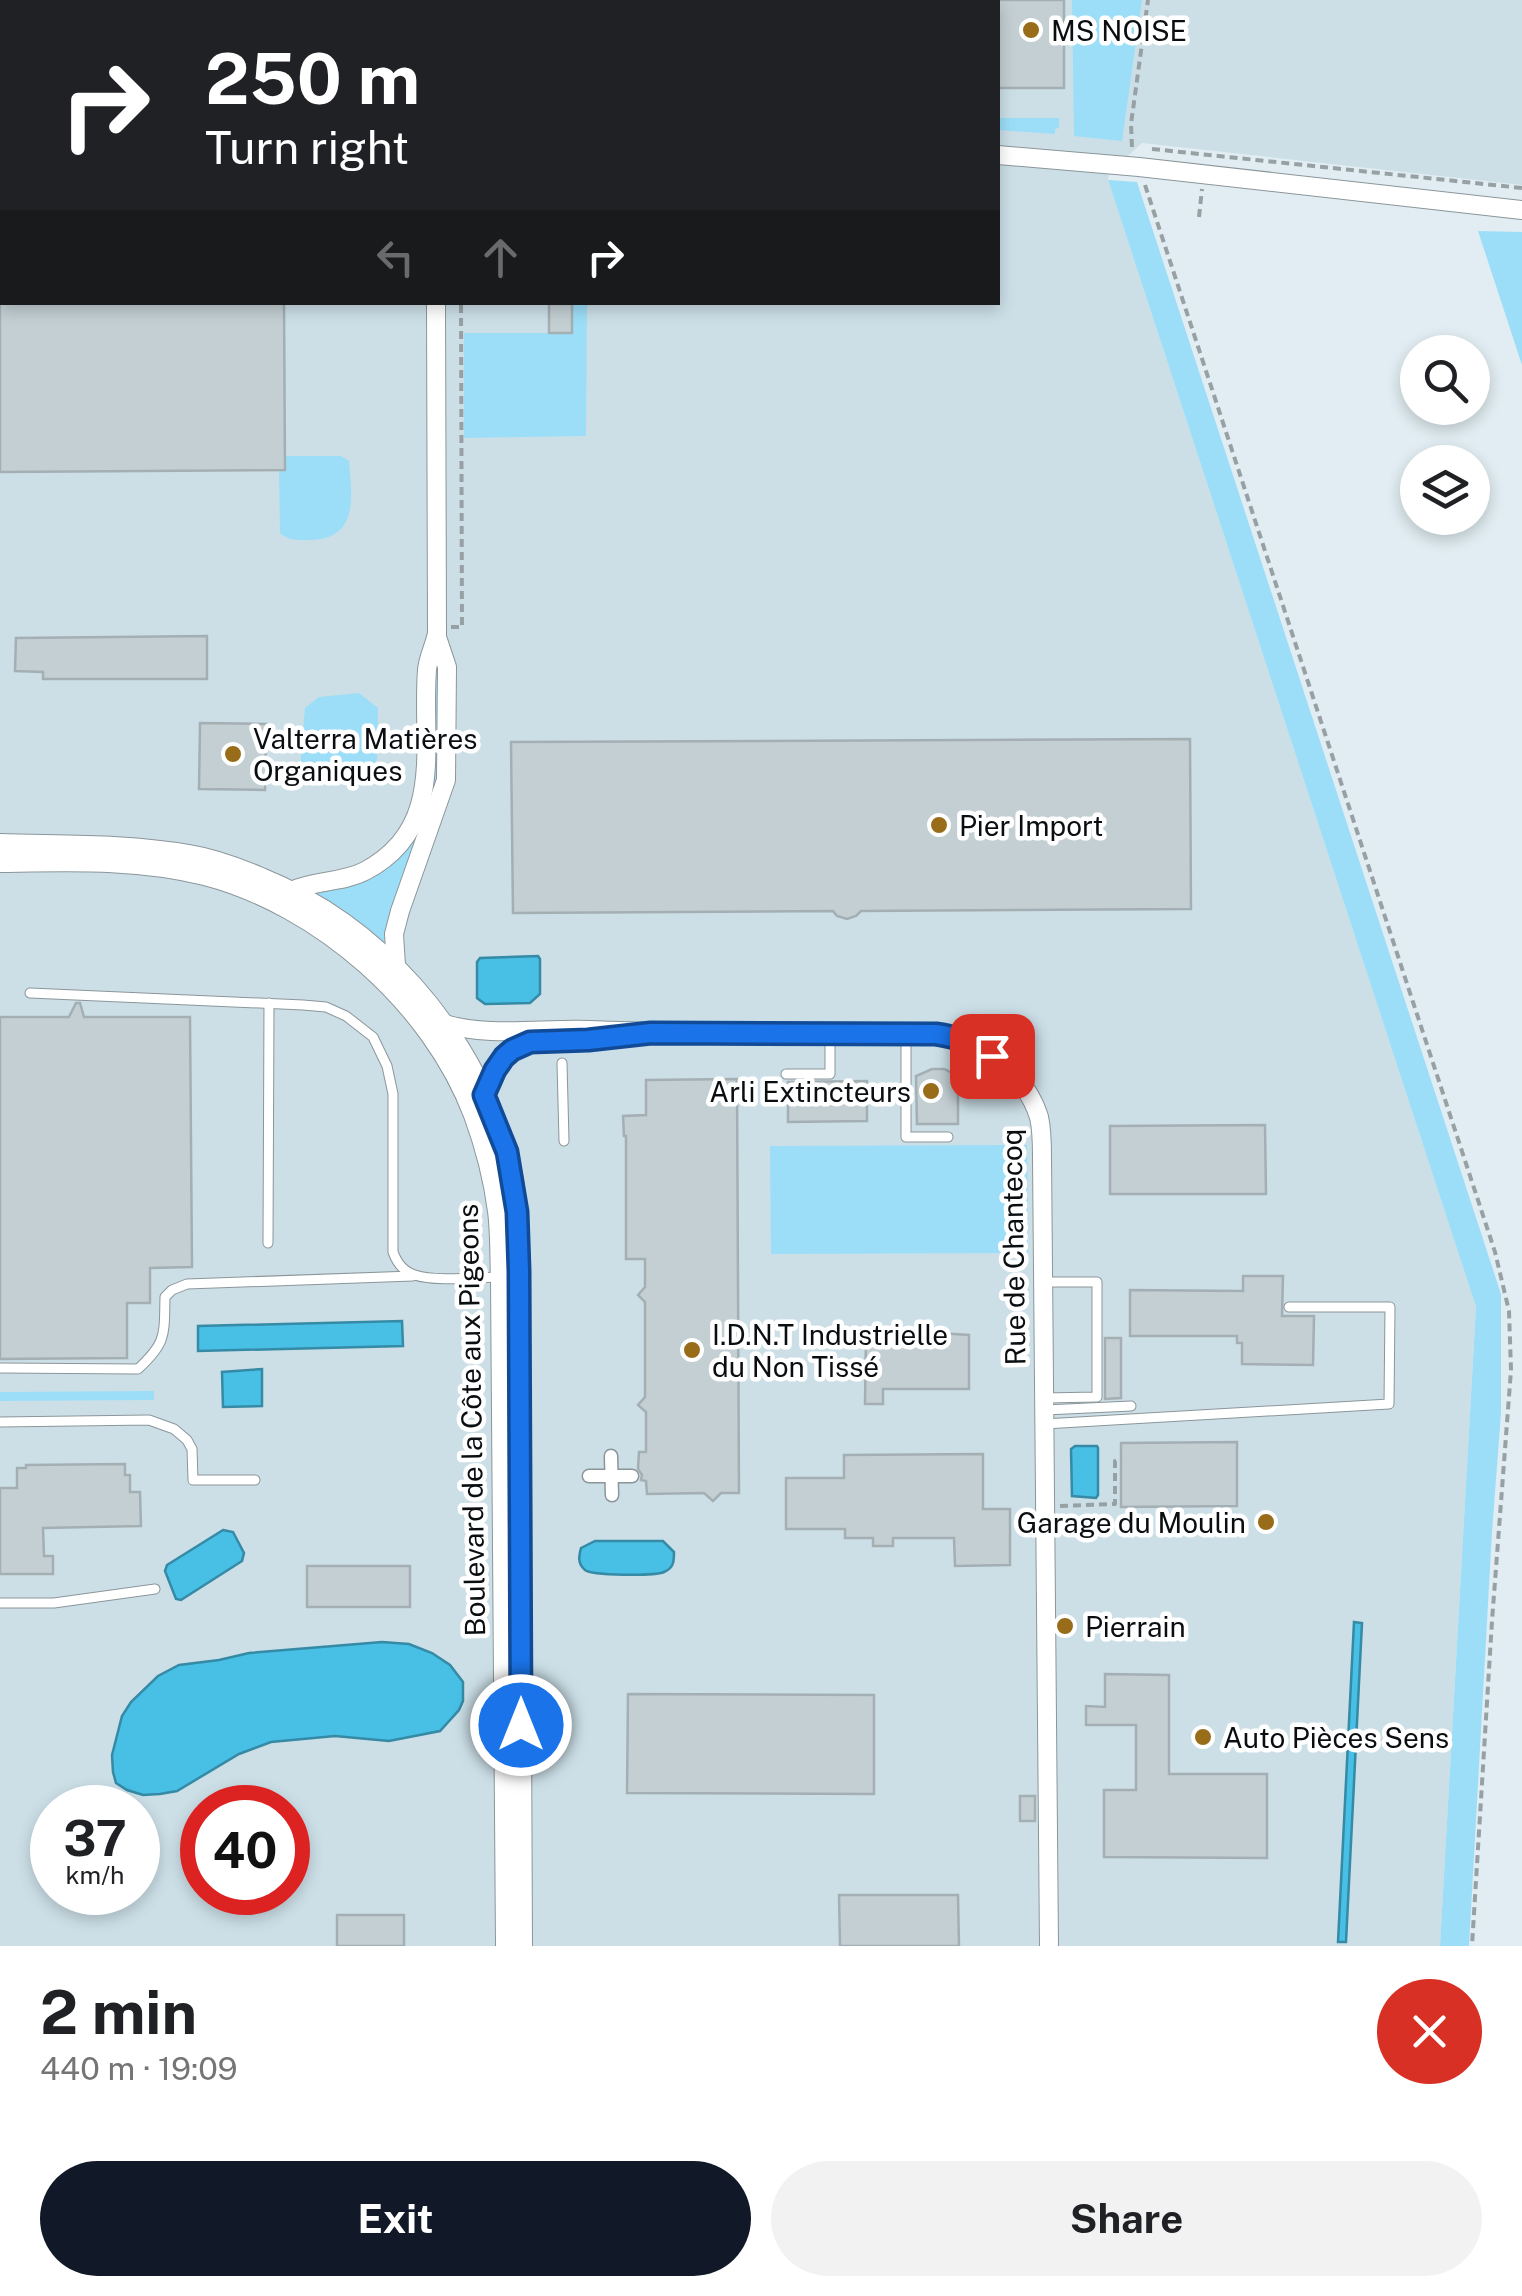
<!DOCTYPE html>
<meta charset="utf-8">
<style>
:root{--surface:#fff;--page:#f2f2f2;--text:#202124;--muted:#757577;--accent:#111827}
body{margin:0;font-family:"Public Sans",sans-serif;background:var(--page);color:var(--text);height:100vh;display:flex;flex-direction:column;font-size:38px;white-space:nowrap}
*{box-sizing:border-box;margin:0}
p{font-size:32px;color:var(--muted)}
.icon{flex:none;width:55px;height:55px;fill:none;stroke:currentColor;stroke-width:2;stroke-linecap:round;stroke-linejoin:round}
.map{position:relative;height:1946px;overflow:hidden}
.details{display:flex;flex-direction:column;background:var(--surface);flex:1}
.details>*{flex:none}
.banner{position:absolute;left:0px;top:0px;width:1000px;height:305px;box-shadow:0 5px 15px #0003;background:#202124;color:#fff;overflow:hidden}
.fabs{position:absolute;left:1400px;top:335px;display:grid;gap:20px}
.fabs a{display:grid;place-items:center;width:90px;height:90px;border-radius:50%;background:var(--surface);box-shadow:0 5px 15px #0003;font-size:50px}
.speed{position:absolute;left:30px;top:1785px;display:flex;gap:20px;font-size:50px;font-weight:700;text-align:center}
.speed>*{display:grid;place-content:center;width:130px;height:130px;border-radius:50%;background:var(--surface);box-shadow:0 5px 15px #0003;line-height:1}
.speed small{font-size:25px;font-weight:400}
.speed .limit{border:15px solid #d22;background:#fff;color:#111}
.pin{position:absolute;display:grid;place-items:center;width:85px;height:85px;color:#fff;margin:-42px;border-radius:20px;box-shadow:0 5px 15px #0006}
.me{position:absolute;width:110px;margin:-55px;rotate:0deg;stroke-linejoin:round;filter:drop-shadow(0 0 8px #0008)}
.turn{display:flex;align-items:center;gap:35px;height:210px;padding:0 40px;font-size:45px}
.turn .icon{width:130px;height:130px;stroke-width:2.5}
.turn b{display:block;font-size:70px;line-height:85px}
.lanes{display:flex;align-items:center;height:95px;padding:0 40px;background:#0003;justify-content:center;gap:50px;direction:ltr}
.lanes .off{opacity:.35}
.round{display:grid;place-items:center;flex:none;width:105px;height:105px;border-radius:52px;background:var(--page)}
.summary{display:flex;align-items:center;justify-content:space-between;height:170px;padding:0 40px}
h1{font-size:60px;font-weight:700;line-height:75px}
.cta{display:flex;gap:20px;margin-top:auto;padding:20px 40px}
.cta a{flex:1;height:115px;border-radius:60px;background:var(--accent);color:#fff;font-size:40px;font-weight:700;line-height:115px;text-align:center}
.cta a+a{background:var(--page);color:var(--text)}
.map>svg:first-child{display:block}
.built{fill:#ccdfe7;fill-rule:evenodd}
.green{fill:#9cdef8}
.water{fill:#48bfe5;stroke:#358aa5;stroke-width:2.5}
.building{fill:#c3cfd3;stroke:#a4afb4;stroke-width:2.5}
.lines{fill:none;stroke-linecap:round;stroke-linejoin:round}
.service-casing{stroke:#8b969a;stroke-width:11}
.pedestrian-casing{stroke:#8b969a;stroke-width:15}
.minor-casing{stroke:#8b969a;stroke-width:20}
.tertiary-casing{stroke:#8b969a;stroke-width:22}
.path{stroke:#97a1a4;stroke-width:4;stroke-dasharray:8 5;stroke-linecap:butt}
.service{stroke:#fff;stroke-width:9}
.pedestrian{stroke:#fff;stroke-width:12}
.minor{stroke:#fff;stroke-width:18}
.tertiary{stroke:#fff;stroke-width:20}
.route-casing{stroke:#114b97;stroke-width:25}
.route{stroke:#1a73e8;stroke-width:18}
.poi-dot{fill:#986c19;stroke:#fff;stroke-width:4}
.labels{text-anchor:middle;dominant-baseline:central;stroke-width:9;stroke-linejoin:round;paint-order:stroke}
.poi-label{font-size:28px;fill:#0a0e10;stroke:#fff;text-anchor:start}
.street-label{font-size:28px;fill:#0a0e10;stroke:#fff}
</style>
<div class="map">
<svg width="1522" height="1946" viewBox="0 0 1522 1946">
<rect width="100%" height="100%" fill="#e1edf2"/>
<path class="built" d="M0,0h1522v185l-380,-42 -33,30 -1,7 368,1127 -36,639h-1440zM2,2h996v300h-996zM52,1808h86v84h-86zM202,1808h86v84h-86z"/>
<g class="green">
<path d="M1072,0h70l-20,141 -48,-5z"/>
<path d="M998,118h61v10l-4,1v5l-57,-4z"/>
<path d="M1108,180l29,2 364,1112v119l-9,119 -23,414h-29l36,-639z"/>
<path d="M1478,231l44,1v133z"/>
<path d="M570,303h17l-1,133 -122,2v-105h107z"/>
<path d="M285,456h56l8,5c3,36 10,78 -39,79 -12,0 -21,1 -30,-7l-1,-63z"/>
<path d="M441,669l-1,107 -55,156 -1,15 -74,-54 27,-5 77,-57 18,-155z"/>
<path d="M359,693l19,15 -1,51 -8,13 -54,6 -15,-10 5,-60 14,-11z"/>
<path d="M1027,1145l1,108 -257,1 -1,-108z"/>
<path d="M154,1391v9l-154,1v-9z"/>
</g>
<g class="water">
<path d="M538,956l2,3v35l-10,9 -45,1 -8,-6v-36l3,-4z"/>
<path d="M402,1321l1,25 -205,5v-25z"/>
<path d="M262,1369v37l-39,1 -1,-35z"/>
<path d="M1075,1446h22l1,2v47l-2,3 -24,-2 -1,-47z"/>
<path d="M223,1530l10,2 11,21 -2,8 -61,39 -5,-1 -11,-28 2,-6z"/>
<path d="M595,1541h68l11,11c0,9 0,16 -10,20 -9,4 -72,4 -79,-2 -8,-7 -6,-14 -4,-22z"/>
<path d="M1354,1622l8,1 -16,319h-8z"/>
<path d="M382,1642l27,2 23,9 18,12 13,17v19l-4,9 -19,21 -51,10 -54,-5 -64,6 -32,12 -62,37 -17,3 -17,1 -16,-5 -11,-7 -3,-11 -1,-17 10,-39 9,-14 27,-26 21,-11 40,-5 30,-7z"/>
</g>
<g class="building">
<rect x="998" y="0" width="66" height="88"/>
<path d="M0,302h284l1,168 -285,2z"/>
<rect x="549" y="304" width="23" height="29"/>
<path d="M207,636v43h-164v-7l-28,-1 1,-33z"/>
<path d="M200,723l66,1 -1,66 -66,-1z"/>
<path d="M1190,739l1,170 -330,2 -5,5 -9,3 -10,-3 -4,-5 -320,2 -2,-171z"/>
<path d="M76,1003h4l4,14h106l2,250 -42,1v35h-23v55l-127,1v-342h69z"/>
<path d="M932,1069h12l14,7v48h-41l-1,-48z"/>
<path d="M737,1079l2,414h-18l-8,8 -9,-8 -57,1 -1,-13 -5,-1 1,-5 -4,-6 1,-17h7v-40l-8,-7 7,-8v-95l-7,-7 7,-8v-28h-19v-123h-2l-1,-20 23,-1v-35z"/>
<path d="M867,1081v40l-79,1v-40z"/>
<path d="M1265,1125l1,69h-156v-68z"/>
<path d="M1243,1276h40l-1,40h32l-1,49 -71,-1v-21h-5v-7h-107v-46l113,1z"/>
<path d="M939,1333l30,2v54h-86v15h-18l1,-70z"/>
<path d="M1105,1338h16v60l-16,1z"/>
<path d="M1237,1442v64l-116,1v-64z"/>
<path d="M983,1454v55h27v56l-55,1 -1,-28h-61v8h-20v-8h-28v-9h-59v-51h58v-23z"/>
<path d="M125,1464v11h5v17h10l1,34 -98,2 1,28h9v18h-53v-86h17v-20h9v-3z"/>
<rect x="307" y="1566" width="103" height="41"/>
<path d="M1105,1674l64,1v99h98v84l-163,-1v-67h32v-65h-50v-19l19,1z"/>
<path d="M628,1694l246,1v99l-247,-1z"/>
<rect x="1020" y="1796" width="15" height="25"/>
<path d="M839,1895h119l1,51h-119z"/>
<rect x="337" y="1915" width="67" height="31"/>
</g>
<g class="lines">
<g class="service-casing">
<g id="service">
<path d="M294,2l1,-2"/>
<path d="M30,993l273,12 23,2 20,9 27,21 14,29 6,28v158c4,11 11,20 22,23 20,7 64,2 86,2"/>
<path d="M906,1034v103h42"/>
<path d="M562,1063l2,78"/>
<path d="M786,1074h44v-40"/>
<path d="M268,1243l1,-240"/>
<path d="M1043,1282h54v115l-53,1"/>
<path d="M0,1368l138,1c29,-27 26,-34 27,-72l7,-7 15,-6 226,-8"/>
<path d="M1045,1410l86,-4"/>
<path d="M0,1422l149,-2 25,9 13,11 5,9 1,31h62"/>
<path d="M1044,1424l345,-20 1,-97h-101"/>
<path d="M0,1603h54l101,-14"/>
</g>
</g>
<g class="pedestrian-casing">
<g id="pedestrian">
<path d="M611,1456l1,39"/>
<path d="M589,1476h43"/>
</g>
</g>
<g class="minor-casing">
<g id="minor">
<path d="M434,0v2"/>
<path d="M0,140h2"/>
<path d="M998,155l141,12 383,43"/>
<path d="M291,891c23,-11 51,-8 74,-20 82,-43 56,-127 62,-201 1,-13 8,-25 10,-37l-1,-331"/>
<path d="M396,966l-2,-32 6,-23 46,-131 1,-113 -10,-30"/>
<path d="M445,1024c41,13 101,4 145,6 116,4 231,4 346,3 44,9 89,39 103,84 3,13 3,27 3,40l7,789"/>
<path d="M484,1095c15,-36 26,-53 67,-54"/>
</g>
</g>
<g class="tertiary-casing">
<g id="tertiary">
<path d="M0,844c63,2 126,0 189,11 25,4 49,13 72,23 118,48 207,151 245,273 12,38 12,81 13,120l3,675"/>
<path d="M0,862c69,-1 137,-4 205,13 115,30 227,128 269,240 11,30 20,65 24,96 3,23 2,46 3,69l5,666"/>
</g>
</g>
<g class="path">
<path d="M460,0v2"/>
<path d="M767,0v2"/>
<path d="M1132,147l-1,-23 17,-124"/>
<path d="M1152,149l370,39"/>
<path d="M1145,185l350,1067 14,59 2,59 -19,251 -20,325"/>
<path d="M1199,217l3,-28"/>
<path d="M451,627h11l-1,-325"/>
<path d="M1060,1506l55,-2v-43h6"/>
</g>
<use href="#service" class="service"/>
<use href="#pedestrian" class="pedestrian"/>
<use href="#minor" class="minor"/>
<use href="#tertiary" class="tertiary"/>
</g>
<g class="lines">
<g class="route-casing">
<path id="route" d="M521,1725l-2,-454 -2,-59 -10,-60 -23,-57 11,-25 9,-13 8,-7 18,-8 58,-2 63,-7 285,1c22,3 38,10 56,22"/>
</g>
<use href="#route" class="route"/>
</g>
<g class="poi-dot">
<circle cx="1031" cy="30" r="10"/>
<circle cx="233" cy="754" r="10"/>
<circle cx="939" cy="825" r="10"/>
<circle cx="931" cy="1091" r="10"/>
<circle cx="692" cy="1350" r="10"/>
<circle cx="1266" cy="1522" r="10"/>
<circle cx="1065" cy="1626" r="10"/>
<circle cx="1203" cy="1737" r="10"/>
</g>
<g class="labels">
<g class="poi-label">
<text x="1051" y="30">MS NOISE</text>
<text x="253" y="738">Valterra Matières<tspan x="253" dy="32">Organiques</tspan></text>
<text x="959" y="825">Pier Import</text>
<text x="911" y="1091" text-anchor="end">Arli Extincteurs</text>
<text x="712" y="1334">I.D.N.T Industrielle<tspan x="712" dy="32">du Non Tissé</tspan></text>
<text x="1246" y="1522" text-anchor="end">Garage du Moulin</text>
<text x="1085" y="1626">Pierrain</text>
<text x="1223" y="1737">Auto Pièces Sens</text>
</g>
<g class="street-label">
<text transform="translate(1013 1247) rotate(-91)">Rue de Chantecoq</text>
<text transform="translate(471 1420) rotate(-91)">Boulevard de la Côte aux Pigeons</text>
</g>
</g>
</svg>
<div class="fabs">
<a><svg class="icon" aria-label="search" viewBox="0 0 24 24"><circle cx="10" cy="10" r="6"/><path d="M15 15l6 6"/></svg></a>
<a><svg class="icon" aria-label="layers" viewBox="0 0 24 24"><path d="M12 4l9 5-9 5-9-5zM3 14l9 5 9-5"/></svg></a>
</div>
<div class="speed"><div>37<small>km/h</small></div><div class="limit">40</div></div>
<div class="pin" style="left:992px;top:1056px;background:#d93025"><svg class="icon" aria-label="arrive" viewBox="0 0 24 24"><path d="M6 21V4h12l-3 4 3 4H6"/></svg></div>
<svg class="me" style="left:521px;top:1725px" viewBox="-20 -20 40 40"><circle r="17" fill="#1a73e8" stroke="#fff" stroke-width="3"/><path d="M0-11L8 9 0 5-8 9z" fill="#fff"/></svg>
<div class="banner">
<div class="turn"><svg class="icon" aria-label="right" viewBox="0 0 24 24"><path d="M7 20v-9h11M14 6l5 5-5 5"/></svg><div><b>250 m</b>Turn right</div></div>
<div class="lanes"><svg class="icon off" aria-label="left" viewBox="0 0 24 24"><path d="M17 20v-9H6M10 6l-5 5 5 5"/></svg><svg class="icon off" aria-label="ahead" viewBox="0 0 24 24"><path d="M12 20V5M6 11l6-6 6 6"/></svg><svg class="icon" aria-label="right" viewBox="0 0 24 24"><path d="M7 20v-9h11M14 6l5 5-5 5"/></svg></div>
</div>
</div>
<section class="details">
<div class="summary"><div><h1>2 min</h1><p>440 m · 19:09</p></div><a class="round" style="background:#d93025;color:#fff"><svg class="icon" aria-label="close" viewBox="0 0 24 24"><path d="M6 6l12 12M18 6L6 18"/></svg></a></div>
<div class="cta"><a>Exit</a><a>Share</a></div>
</section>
